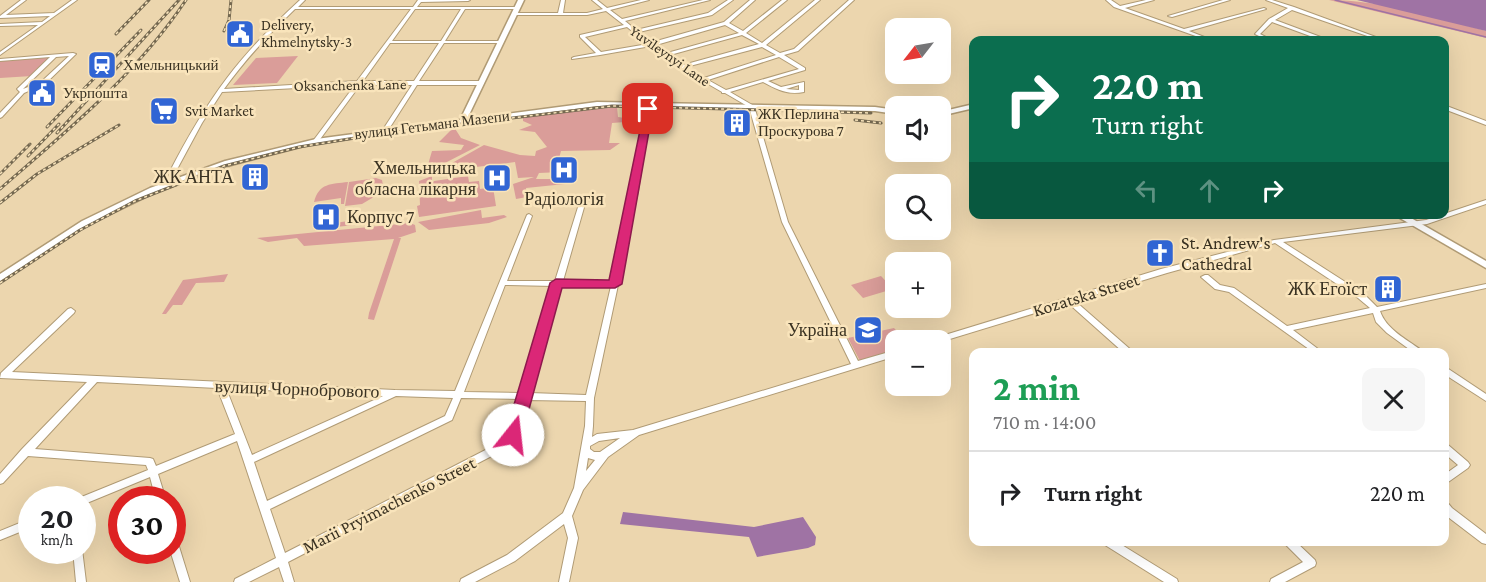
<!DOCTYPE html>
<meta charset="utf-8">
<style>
:root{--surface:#fff;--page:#f6f6f6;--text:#202124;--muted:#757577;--line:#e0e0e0}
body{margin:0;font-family:"Crimson Pro",serif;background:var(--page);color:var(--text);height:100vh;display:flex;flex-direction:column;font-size:22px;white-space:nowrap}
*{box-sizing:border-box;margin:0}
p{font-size:20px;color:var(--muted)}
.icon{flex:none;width:33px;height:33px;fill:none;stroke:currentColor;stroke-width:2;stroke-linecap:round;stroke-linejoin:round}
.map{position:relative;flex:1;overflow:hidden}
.panel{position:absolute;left:969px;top:348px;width:480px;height:198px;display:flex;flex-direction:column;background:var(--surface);border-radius:12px;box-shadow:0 6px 24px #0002}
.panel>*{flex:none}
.banner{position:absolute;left:969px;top:36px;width:480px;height:183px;border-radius:12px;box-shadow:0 6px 24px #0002;background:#0b6e4f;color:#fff;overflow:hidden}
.needle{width:39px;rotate:239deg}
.buttons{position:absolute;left:885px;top:18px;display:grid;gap:12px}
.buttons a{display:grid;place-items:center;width:66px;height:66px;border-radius:12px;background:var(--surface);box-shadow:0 6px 24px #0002;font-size:30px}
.speed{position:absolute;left:18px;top:486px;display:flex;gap:12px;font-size:30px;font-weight:700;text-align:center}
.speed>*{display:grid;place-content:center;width:78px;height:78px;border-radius:50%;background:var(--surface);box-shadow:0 6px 24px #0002;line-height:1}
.speed small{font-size:15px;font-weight:400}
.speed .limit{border:9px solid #d22;background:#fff;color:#111}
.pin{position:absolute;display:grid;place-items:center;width:51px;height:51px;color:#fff;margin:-26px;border-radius:12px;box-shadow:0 3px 9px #0006}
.me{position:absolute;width:66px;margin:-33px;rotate:16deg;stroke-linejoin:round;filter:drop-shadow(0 0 4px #0008)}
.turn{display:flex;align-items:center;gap:21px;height:126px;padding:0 24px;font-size:27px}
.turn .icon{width:78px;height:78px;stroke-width:2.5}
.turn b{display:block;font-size:42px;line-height:51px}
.lanes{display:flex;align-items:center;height:57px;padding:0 24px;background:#0003;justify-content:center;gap:30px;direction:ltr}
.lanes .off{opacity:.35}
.round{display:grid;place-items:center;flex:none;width:63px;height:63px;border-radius:12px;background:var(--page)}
.summary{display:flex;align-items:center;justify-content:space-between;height:102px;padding:0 24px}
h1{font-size:36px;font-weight:700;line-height:45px;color:#1e9e55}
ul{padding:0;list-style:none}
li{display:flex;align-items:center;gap:18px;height:84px;padding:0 24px;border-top:2px solid var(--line)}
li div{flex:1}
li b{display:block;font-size:22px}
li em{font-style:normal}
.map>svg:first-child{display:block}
.green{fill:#da9d99}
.water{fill:#9f73a4}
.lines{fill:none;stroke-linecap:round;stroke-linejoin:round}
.stream{stroke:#9f73a4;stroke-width:1.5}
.minor-casing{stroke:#b09b75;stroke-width:2}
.major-casing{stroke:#b09b75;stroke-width:3}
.minor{fill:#fff;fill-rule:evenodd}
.major{fill:#fff;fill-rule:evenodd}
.rail-casing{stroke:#746850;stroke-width:3}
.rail{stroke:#f9e4bb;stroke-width:1.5;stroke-dasharray:3;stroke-linecap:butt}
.route{fill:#db2777;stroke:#8e194d;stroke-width:1.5}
.labels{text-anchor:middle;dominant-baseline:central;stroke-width:5;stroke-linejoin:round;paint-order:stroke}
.far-poi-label{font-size:15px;fill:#3a3222;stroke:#f9e4bb;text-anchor:start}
.far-street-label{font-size:15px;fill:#3a3222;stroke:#f9e4bb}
.poi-label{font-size:18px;fill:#3a3222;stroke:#f9e4bb;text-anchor:end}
.street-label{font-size:18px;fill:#3a3222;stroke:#f9e4bb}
</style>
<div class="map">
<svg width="1486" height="582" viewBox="0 0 1486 582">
<rect width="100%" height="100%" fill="#ecd6ae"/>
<g class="green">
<path d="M1329,0c52,0 107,17 157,31v7z"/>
<path d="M54,56l-22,20 -32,2v-18z"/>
<path d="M298,56l-21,27 -44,2 23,-27z"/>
<path d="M617,107l1,10 7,1v4l-13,1 -3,20h11l-10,7 -49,1 -4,15h6l-2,6 -22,1 -3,6h28l1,5 -39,4 1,9 -11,2 -3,-15 21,-7 -16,1 -3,-16 -79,10 48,-27 36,10 15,1 1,-5 11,-4 -12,-15 -16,-2 13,-5 -9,-4v-4z"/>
<path d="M454,127l7,11 19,7 -37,19 -16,4 5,-17 29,-1 3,-5 -25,-3z"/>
<path d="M432,176v8l2,-3 34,-5 1,6 10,-1 1,8 13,-2 3,19 -77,11 -2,-11 3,-1 -1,-24z"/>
<path d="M376,178l6,2 2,11 -22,13 -17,2 4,-24z"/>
<path d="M348,182l-4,22h-3v-6l-27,4c5,-19 17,-18 34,-20z"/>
<path d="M481,210l1,8 22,-3 3,2 -18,6 -60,7 -11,-8z"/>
<path d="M385,214l13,4 -4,3 -68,7 1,-4 29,-4 23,1 -15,-1 1,-3z"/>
<path d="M410,223l5,2 1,7 -18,6h3l-27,82 -6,-1 1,-6 25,-74 -90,7 -7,-8 -29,4 -11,-4z"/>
<path d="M228,274l-4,8 -28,1 -14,22h-9l-7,9h-4l21,-34z"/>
<path d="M881,276l12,13 -30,9 -12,-13z"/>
<path d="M894,328l11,12h-9l-1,10 -35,11 -12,-23z"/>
</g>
<g class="water">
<path d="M1357,0h129v31z"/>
<path d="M623,512l131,15 49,-10 13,20 -1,8 -7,3 -51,9 -8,-20 -129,-13z"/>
</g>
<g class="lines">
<path class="stream" d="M1335,0l151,37"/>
<g class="minor-casing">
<g id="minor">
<path d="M21,0h5l-20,15 48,-2 18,-13h5l-77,55v-3l38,-27 -38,1v-2l42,-2 8,-6 -50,2v-2z"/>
<path d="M300,0h5l-7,7h115l5,-7h52l-2,1 -47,1 -4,5h100l2,1 -2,1h-52l-20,32h56l2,1 -2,1h-57l-25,38h62l3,2 -3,2h-64l-30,47 -2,1 -3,-2 30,-46h-52l-42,57 -2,1 -3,-2 42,-56 -133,7 -20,31 -27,50 2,9 -1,1h-4l-3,-10c17,-33 36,-66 58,-95 22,-29 47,-54 73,-78zM295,9h116l-54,72 -133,8c21,-29 45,-55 71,-80zM415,9h46l-20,32h-49zM390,43h49l-25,38h-51z"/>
<path d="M561,0h4l-2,13h24l16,-4 -11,-9h5l10,8 34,-8h8l-39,10 12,9 81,-19h7l-85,21 11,9 72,-17 20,-13h5l-21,15 -73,17 14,10 71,-20 26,-22h5l-26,23 14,8 39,-31h5l-41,33 16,10 53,-43h5l-54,45 14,8 14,-4 55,-49h5l-56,51 -14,4 21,13v2l-37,11 13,6 23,-5v10c-17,3 -26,-2 -41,-10l-33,10 24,14 34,116 70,139 38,-11v6l-257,79 -31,22 -25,33 -11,26 6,22 -9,44h-10l9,-44 -4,-14 -49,37 -40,21h-15l1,-3 46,-24 56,-42 11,-25 11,-62 1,-25 -58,-1 -10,35 -9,12 -221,115 6,20h-10l-5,-15 -30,15h-15l1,-3 41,-21 -39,-117 -79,33 8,26h-10l-6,-23 -68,28v-5h-4l1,-2 69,-28 -2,-5 -118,-9 -25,27 -3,1v-10l22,-25 65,-67 -87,-4 1,-5 67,-64 3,-1 4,3 -1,2 -62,59 383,18 60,1 72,-176 2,-1 3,2 -25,65h48l24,-77 3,-2 3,2 -22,77 49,1 20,-91 13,-82 3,-2 3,2 -13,82 -44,207 -1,28 -1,11 5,-3 36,-4 218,-66 -69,-142 -33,-115 -24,-14h-3v-1l-19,-11h-3v-2l-20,-11 -29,-22 -51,9 -28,4v-1l2,-1 22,-4 -16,-16v-2l44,-10 -18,-14 -19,4h-72l-2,-1 2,-1h43zM725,25l14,8 -72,20 -11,-8zM627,27l5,4v2h3l13,11 -47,8 -16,-15zM742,35l17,9 -76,21 -13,-10zM762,47l14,8 -72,23 -18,-11zM779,57l20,12 -73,21 -18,-10zM799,85v5l-13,-1zM505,285l49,1 -33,107 -57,-1zM561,286h50l-25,109 -56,-2zM97,382l120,6 18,46 -79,32 -3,-7 -3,-1 -115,-9zM226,388l157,8 -131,59zM396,396l57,2 -8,18 -178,85 -13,-39zM461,398l58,1 -10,35 -6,7 -218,112 -15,-44 182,-89zM620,438l-20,14h-6l-4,-3v-3l9,-5zM588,458l7,2 -9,11z"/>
<path d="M1106,0h5l9,6 26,-6h8l-29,8 59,21 80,-21 2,1 -77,22 23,9h-5l-93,-33z"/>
<path d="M1223,0h7l-58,17 -4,-1z"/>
<path d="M1266,0h6l22,7 90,33h-5l-87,-30 -17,10 51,19v1h-5l-49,-18 -12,12 12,6h-5l-12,-6 14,-15 19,-11z"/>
<path d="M73,53l3,1 -31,30 -21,9 -22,24 -2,1v-5l20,-21 -3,-3 1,-1 32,-31 -50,4v-2zM69,56l-28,26 -18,7 33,-32z"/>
<path d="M1444,105l42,16v4l-42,-16z"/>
<path d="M1486,200v4l-59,20 -144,18 81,52 13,13 109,-23v4l-106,23c6,18 26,28 41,39l1,2h-9l-26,-19 -11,-11 -3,-9 -80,17 29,22h-9l-84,-60 -14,-3 -14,-12 4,-2h3l12,10 14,3 53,38 83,-18 -12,-10 -83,-55 -108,30 -92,28 56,49 1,2h-9l-55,-49 -128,39v-2h-6l1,-2 226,-69 113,-29 152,-20z"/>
<path d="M1444,366l42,28v7l-42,-27z"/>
<path d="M1444,444h3l21,18 2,3 -2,3 -24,17v-10l14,-10 -14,-12z"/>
<path d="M1444,501l3,1 5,6 34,26v10l-4,-1 -38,-29z"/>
<path d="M32,518v9l-32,13v-9z"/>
<path d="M172,536l4,1 1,3 13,42h-10l-10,-32h2z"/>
<path d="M1104,542h13l60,37 1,3h-14l-59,-37z"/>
<path d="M1285,542h11l19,18 1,3 -1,3 -30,16h-15l1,-3 32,-17 -17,-17z"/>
<path d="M82,549l4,33h-10l-3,-32h9z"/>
</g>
</g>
<g class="major-casing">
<g id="major">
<path d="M518,0h6l-57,119 130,-17 278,5 21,3v4l-21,-3 -278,-5 -281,37 -85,22 -75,27 -68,33 -88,56v-7l82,-53 68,-33 75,-27 91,-22 144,-19z"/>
<path d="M974,104v4l-34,8v-4z"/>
<path d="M1393,214h11l82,47v7z"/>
</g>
</g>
<use href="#minor" class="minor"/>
<use href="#major" class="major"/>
<g class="rail-casing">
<g id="rail">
<path d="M224,31l5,-11 2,-20"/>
<path d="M116,34l33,-34"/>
<path d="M855,120l26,3"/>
<path d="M47,127l94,-97"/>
<path d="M57,133l122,-133"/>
<path d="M28,156l31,-32"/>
<path d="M0,174l30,-30"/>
<path d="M0,189c68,-59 136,-114 186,-189"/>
<path d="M0,203l37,-29 82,-49"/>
<path d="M0,283l80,-53 55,-29 89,-35 75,-19 87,-14 226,-27 259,7"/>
</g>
</g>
<use href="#rail" class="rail"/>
</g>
<path class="route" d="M645,106l8,3 -31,175 -7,4h-53l-40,147 -3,5h-12l-2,-5 45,-152 6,-4 53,1z"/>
<defs>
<g id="civic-square" transform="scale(1.5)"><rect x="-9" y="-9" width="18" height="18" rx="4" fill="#3165d4" stroke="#f9e4bb"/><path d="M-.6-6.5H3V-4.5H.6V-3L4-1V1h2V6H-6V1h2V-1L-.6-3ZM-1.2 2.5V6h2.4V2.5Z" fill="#fff"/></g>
<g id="station-square" transform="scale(1.5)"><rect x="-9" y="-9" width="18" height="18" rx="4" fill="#3165d4" stroke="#f9e4bb"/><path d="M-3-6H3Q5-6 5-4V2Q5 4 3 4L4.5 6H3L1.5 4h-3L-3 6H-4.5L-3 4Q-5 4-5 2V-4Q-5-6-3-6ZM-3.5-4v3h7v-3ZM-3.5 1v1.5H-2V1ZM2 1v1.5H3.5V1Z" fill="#fff"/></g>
<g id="supermarket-square" transform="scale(1.5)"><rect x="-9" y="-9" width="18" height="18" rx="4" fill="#3165d4" stroke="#f9e4bb"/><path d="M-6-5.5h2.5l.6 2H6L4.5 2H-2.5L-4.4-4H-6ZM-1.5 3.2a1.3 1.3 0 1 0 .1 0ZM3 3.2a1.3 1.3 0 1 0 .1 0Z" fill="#fff"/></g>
<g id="building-square" transform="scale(1.5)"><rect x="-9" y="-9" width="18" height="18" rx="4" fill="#3165d4" stroke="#f9e4bb"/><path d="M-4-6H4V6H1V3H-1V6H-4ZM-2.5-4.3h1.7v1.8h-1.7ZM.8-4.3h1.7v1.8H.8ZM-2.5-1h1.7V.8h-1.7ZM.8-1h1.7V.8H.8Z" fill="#fff"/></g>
<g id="hospital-square" transform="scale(1.5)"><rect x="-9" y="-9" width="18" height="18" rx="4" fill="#3165d4" stroke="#f9e4bb"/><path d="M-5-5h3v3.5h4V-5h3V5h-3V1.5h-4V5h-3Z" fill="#fff"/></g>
<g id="church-square" transform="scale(1.5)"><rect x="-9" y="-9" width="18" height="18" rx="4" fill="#3165d4" stroke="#f9e4bb"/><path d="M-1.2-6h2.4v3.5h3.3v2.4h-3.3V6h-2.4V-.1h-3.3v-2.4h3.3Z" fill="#fff"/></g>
<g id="university-square" transform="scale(1.5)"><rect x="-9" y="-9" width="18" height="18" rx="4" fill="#3165d4" stroke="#f9e4bb"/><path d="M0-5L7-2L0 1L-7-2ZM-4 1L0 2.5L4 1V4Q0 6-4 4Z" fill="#fff"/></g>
</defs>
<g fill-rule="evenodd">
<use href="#civic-square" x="240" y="34"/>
<use href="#station-square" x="102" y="65"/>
<use href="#civic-square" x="42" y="93"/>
<use href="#supermarket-square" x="164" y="111"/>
<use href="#building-square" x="737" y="123"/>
<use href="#hospital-square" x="564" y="170"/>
<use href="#building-square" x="255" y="177"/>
<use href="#hospital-square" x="497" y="178"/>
<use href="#hospital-square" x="326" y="217"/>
<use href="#church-square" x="1160" y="253"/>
<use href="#building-square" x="1388" y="289"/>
<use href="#university-square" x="868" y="330"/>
</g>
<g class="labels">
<g class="far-poi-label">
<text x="261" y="25">Delivery,<tspan x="261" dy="17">Khmelnytsky-3</tspan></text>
<text x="123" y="65">Хмельницький</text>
<text x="63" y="93">Укрпошта</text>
<text x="185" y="111">Svit Market</text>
<text x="758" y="114">ЖК Перлина<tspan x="758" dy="17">Проскурова 7</tspan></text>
</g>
<g class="far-street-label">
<text transform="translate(670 56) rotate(35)">Yuvileynyi Lane</text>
<text transform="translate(350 85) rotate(-1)">Oksanchenka Lane</text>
<text transform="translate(432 125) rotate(-7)">вулиця Гетьмана Мазепи</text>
</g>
<g class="poi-label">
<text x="476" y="168">Хмельницька<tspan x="476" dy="21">обласна лікарня</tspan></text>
<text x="234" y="177">ЖК АНТА</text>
<text x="564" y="199" text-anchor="middle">Радіологія</text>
<text x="347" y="217" text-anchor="start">Корпус 7</text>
<text x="1181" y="243" text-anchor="start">St. Andrew's<tspan x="1181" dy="21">Cathedral</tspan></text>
<text x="1367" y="289">ЖК Егоїст</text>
<text x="847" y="330">Україна</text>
</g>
<g class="street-label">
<text transform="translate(1086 295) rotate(-17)">Kozatska Street</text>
<text transform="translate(297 389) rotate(2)">вулиця Чорнобрового</text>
<text transform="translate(389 505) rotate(-27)">Marii Pryimachenko Street</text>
</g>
</g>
</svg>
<div class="buttons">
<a><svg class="needle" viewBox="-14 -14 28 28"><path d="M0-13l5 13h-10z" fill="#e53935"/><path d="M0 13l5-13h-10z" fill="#757577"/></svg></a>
<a><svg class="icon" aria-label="sound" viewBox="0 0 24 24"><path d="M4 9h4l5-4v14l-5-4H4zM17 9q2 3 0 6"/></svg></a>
<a><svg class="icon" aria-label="search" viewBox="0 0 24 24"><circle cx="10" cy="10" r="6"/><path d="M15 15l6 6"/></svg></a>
<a>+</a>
<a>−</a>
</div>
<div class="speed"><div>20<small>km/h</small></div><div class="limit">30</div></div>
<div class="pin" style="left:648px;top:109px;background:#d93025"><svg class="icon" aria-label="arrive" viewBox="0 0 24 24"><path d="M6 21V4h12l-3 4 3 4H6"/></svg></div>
<svg class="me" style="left:513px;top:435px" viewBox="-20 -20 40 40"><circle r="19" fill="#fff"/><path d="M0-13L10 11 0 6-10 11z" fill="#db2777"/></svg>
<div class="banner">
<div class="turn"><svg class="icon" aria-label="right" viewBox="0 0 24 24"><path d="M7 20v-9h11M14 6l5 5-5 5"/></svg><div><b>220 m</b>Turn right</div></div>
<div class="lanes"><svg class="icon off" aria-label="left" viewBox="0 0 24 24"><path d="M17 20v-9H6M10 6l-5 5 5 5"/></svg><svg class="icon off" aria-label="ahead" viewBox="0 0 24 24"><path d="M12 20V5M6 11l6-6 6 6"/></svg><svg class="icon" aria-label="right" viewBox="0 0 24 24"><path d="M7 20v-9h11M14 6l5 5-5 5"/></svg></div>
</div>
<section class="panel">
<div class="summary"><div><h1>2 min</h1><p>710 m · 14:00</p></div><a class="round"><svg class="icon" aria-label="close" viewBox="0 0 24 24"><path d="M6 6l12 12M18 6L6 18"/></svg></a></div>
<ul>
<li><svg class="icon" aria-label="right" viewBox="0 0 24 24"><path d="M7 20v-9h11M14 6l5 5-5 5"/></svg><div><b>Turn right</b></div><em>220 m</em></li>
</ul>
</section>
</div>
